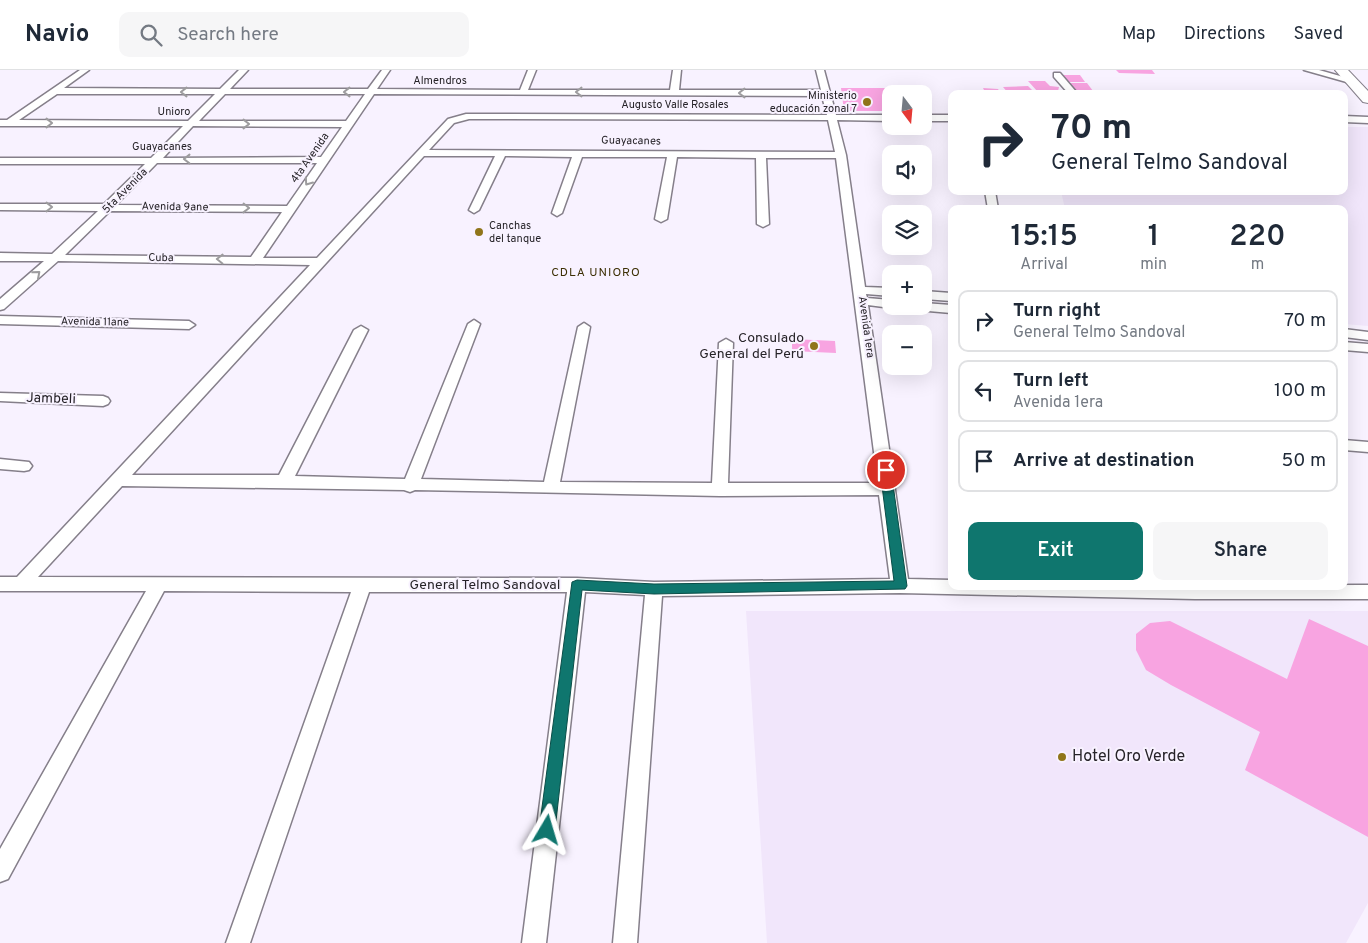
<!DOCTYPE html>
<meta charset="utf-8">
<style>
:root{--surface:#fff;--page:#f6f6f7;--text:#1f2937;--muted:#747a83;--line:#e0e1e3;--accent:#0f766e}
body{margin:0;font-family:Overpass,sans-serif;background:var(--page);color:var(--text);height:100vh;display:flex;flex-direction:column;font-size:19px;white-space:nowrap}
*{box-sizing:border-box;margin:0}
p{font-size:16px;color:var(--muted)}
.icon{flex:none;width:28px;height:28px;fill:none;stroke:currentColor;stroke-width:2;stroke-linecap:round;stroke-linejoin:round}
.map{position:relative;flex:1;overflow:hidden}
.sheet{position:absolute;left:948px;top:135px;width:400px;height:385px;display:flex;flex-direction:column;background:var(--surface);border-radius:10px;box-shadow:0 5px 20px #0002}
.sheet>*{flex:none}
.hud{position:absolute;left:948px;top:20px;width:400px;height:105px;border-radius:10px;box-shadow:0 5px 20px #0002;background:#fff;color:var(--text);overflow:hidden}
.needle{width:32px;rotate:164deg}
.tools{position:absolute;left:882px;top:15px;display:grid;gap:10px}
.tools a{display:grid;place-items:center;width:50px;height:50px;border-radius:10px;background:var(--surface);box-shadow:0 5px 20px #0002;font-size:25px}
.pin{position:absolute;display:grid;place-items:center;width:42px;height:42px;color:#fff;margin:-21px;border:2px solid #fff;border-radius:50%;box-shadow:0 1px 5px #0007}
.me{position:absolute;width:55px;margin:-28px;rotate:7deg;stroke-linejoin:round;filter:drop-shadow(0 0 4px #0008)}
.turn{display:flex;align-items:center;gap:18px;height:105px;padding:0 20px;font-size:22px}
.turn .icon{width:65px;height:65px;stroke-width:2.5}
.turn b{display:block;font-size:35px;line-height:42px}
.eta{display:flex;justify-content:space-evenly;align-items:center;height:85px;text-align:center}
.eta b{font-size:30px;font-weight:600;line-height:35px}
.primary-button{display:flex;gap:10px;margin-top:auto;padding:10px 20px}
.primary-button a{flex:1;height:58px;border-radius:10px;background:var(--accent);color:#fff;font-size:20px;font-weight:600;line-height:58px;text-align:center}
.primary-button a+a{background:var(--page);color:var(--text)}
ul{padding:0;list-style:none}
li{display:flex;align-items:center;gap:15px;height:62px;margin:0 10px 8px;padding:0 10px;border:2px solid var(--line);border-radius:10px}
li div{flex:1}
li b{display:block;font-size:19px}
li em{font-style:normal}
header{display:flex;align-items:center;gap:30px;box-sizing:border-box;height:70px;padding:0 25px;background:var(--surface);border-bottom:1px solid var(--line)}
header strong{font-size:24px}
nav{display:flex;gap:28px;margin-inline-start:auto;font-size:18px}
.search{width:350px;height:45px;background:var(--page);display:flex;align-items:center;gap:12px;box-sizing:border-box;padding:0 18px;border-radius:10px;color:var(--muted);font-size:19px}
.map>svg:first-child{display:block}
.built{fill:#f1e6fb}
.building{fill:#f8a4e1}
.lines{fill:none;stroke-linecap:round;stroke-linejoin:round}
.minor-casing{stroke:#857f8a;stroke-width:3}
.secondary-casing{stroke:#857f8a;stroke-width:2}
.minor{fill:#fff;fill-rule:evenodd}
.secondary{fill:#fff;fill-rule:evenodd}
.oneway{stroke:#9d9c9e}
.route{fill:#0f766e;stroke:#0a4d48}
.poi-dot{fill:#90751a;stroke:#f8f2ff;stroke-width:2}
.labels{text-anchor:middle;dominant-baseline:central;stroke-width:4;stroke-linejoin:round;paint-order:stroke}
.far-street-label{font-size:11px;fill:#262328;stroke:#f8f2ff}
.far-poi-label{font-size:11px;fill:#262328;stroke:#f8f2ff;text-anchor:end}
.far-neighbourhood-label{font-size:12px;letter-spacing:1px;fill:#3c2f04;stroke:#f8f2ff}
.poi-label{font-size:14px;fill:#262328;stroke:#f8f2ff;text-anchor:end}
.street-label{font-size:14px;fill:#262328;stroke:#f8f2ff}
.near-poi-label{font-size:16px;fill:#262328;stroke:#f8f2ff;text-anchor:start}
</style>
<header>
<strong>Navio</strong>
<div class="search"><svg class="icon" aria-label="search" viewBox="0 0 24 24"><circle cx="10" cy="10" r="6"/><path d="M15 15l6 6"/></svg>Search here</div>
<nav><a>Map</a><a>Directions</a><a>Saved</a></nav>
</header>
<div class="map">
<svg width="1368" height="873" viewBox="0 0 1368 873">
<rect width="100%" height="100%" fill="#f8f2ff"/>
<g class="built">
<path d="M1344,57h24v199l-24,-2v-115h-279l-4,-18h283z"/>
<path d="M746,541h622v292l-22,40h-579z"/>
</g>
<g class="building">
<path d="M1116,0h36l3,4 -36,-1z"/>
<path d="M1061,5h19l5,7h-19z"/>
<path d="M1028,11h17l5,5 9,1 -1,4 -20,1z"/>
<path d="M1070,13h17l6,8h-17z"/>
<path d="M1028,16l7,7 -26,1 -6,-7z"/>
<path d="M841,18h69l3,6h-22v17h-47z"/>
<path d="M983,18l15,1 3,5h-15z"/>
<path d="M792,269l43,2 1,12 -44,-2z"/>
<path d="M1309,549l59,27v191l-123,-67 15,-38 -89,-47 -25,-15 -10,-20v-16l14,-11 20,-2 117,58z"/>
</g>
<g class="lines">
<g class="minor-casing">
<g id="minor">
<path d="M80,0h9l-25,18 156,1 19,-19h9l-18,19h138l14,-19h8l-13,19 143,1 8,-20h8l-8,20h142l3,-20h8l-2,20h142l-5,-20h8l12,45h55v6l-54,-1 9,35 19,132 26,1v8l-25,-2 1,4 24,2v6h5l-5,2 -23,-3 40,274 43,1v6l417,-1v14h-173l-295,-6 -238,3 -25,347h-24l32,-348 -60,-3 -39,351h-24l45,-351h-198l-119,351h-24l125,-351 -187,-1 -156,288 -8,3v-33l146,-258h-146v-14h17l293,-312 -252,-4 -54,48 -4,1v-11l44,-38h-44v-8l52,1 46,-43 -98,-1v-6h104l41,-40h-145v-6h151l32,-32h-183v-6h7zM57,24h158l-27,27 -169,-1zM225,24h140l-19,27h-147zM374,24l448,2 5,19 -361,-1 -18,5 -131,139h-54zM469,49l359,1 7,32 -406,-2 25,-27zM193,56l149,1 -21,30 -158,1zM424,86h71l-26,54 5,3 5,-3 26,-54 67,1 -20,56 5,3 5,-3 20,-56h85l-12,62 6,3 6,-3 10,-62 79,1 1,66 6,3 6,-3 -3,-66h70l42,325h-150l5,-140 -7,-4 -7,4 -7,140 -152,-1 30,-155 -6,-4 -6,4 -34,155 -123,-3 59,-155 -6,-4 -6,4 -63,155 -110,-3 73,-146 -7,-4 -7,4 -75,145h-147zM157,93h160l-30,43 -171,-1zM110,141l172,1 -31,45 -186,-2zM122,416l282,4 6,2 5,-2 305,6 159,-1 11,84 -236,3 -77,-4 -539,-1z"/>
<path d="M1304,0h15l35,10 -4,3z"/>
<path d="M1054,3h6l18,21h-9l-15,-17z"/>
<rect x="924" y="45" width="27" height="6"/>
<path d="M1344,46l24,1v6l-24,-1z"/>
<path d="M985,121h10l3,18h-10z"/>
<path d="M924,221l27,2v8l-27,-2z"/>
<path d="M924,233l27,2v8l-34,-3 -6,-4h13z"/>
<path d="M0,246l189,5 6,4 -6,4 -189,-5z"/>
<path d="M1344,259l24,3v8l-24,-3z"/>
<path d="M1344,272l24,2v8l-24,-2z"/>
<path d="M0,323l103,3 5,2 2,3 -2,3 -5,2 -103,-5z"/>
<path d="M1344,370l24,2v10l-24,-2z"/>
<path d="M0,389l29,3 3,4 -3,4 -5,1 -24,-2z"/>
</g>
</g>
<g class="secondary-casing">
<path id="secondary" d="M1335,0h13l20,21v12l-5,-1z"/>
</g>
<use href="#minor" class="minor"/>
<use href="#secondary" class="secondary"/>
</g>
<defs><path id="oneway-chevron" d="M-2-3.5L2.5 0L-2 3.5" fill="none" stroke-width="1.6" stroke-linecap="round" stroke-linejoin="round" transform="scale(1.25)"/></defs>
<g class="oneway">
<use href="#oneway-chevron" transform="translate(184 22) rotate(-180)"/>
<use href="#oneway-chevron" transform="translate(347 22) rotate(-180)"/>
<use href="#oneway-chevron" transform="translate(579 22) rotate(-180)"/>
<use href="#oneway-chevron" transform="translate(742 23) rotate(-180)"/>
<use href="#oneway-chevron" transform="translate(49 53)"/>
<use href="#oneway-chevron" transform="translate(246 54)"/>
<use href="#oneway-chevron" transform="translate(187 89) rotate(-180)"/>
<use href="#oneway-chevron" transform="translate(308 112) rotate(125)"/>
<use href="#oneway-chevron" transform="translate(49 137)"/>
<use href="#oneway-chevron" transform="translate(246 138) rotate(1)"/>
<use href="#oneway-chevron" transform="translate(220 189) rotate(-179)"/>
<use href="#oneway-chevron" transform="translate(37 204) rotate(-41)"/>
</g>
<path class="route" d="M886,396l5,4 16,116 -2,3 -251,5 -72,-4 -27,240 -2,5 -6,3 -5,-3 -3,-5 33,-248 5,-2 77,4 240,-3 -14,-111z"/>
<g class="poi-dot">
<circle cx="867" cy="32" r="5"/>
<circle cx="479" cy="162" r="5"/>
<circle cx="814" cy="276" r="5"/>
<circle cx="1062" cy="687" r="5"/>
</g>
<g class="labels">
<g class="far-street-label">
<text x="440" y="11">Almendros</text>
<text x="675" y="35">Augusto Valle Rosales</text>
<text x="174" y="42">Unioro</text>
<text transform="translate(631 71) rotate(1)">Guayacanes</text>
<text x="162" y="77">Guayacanes</text>
<text transform="translate(310 88) rotate(-55)">4ta Avenida</text>
<text transform="translate(125 121) rotate(-45)">5ta Avenida</text>
<text transform="translate(175 137) rotate(1)">Avenida 9ane</text>
<text transform="translate(161 188) rotate(1)">Cuba</text>
<text transform="translate(95 252) rotate(1)">Avenida 11ane</text>
<text transform="translate(866 257) rotate(82)">Avenida 1era</text>
</g>
<g class="far-poi-label">
<text x="857" y="26">Ministerio<tspan x="857" dy="13">educación zonal 7</tspan></text>
<text x="489" y="156" text-anchor="start">Canchas<tspan x="489" dy="13">del tanque</tspan></text>
</g>
<g class="far-neighbourhood-label">
<text x="596" y="203">CDLA UNIORO</text>
</g>
<g class="poi-label">
<text x="804" y="268">Consulado<tspan x="804" dy="16">General del Perú</tspan></text>
</g>
<g class="street-label">
<text transform="translate(51 329) rotate(2)">Jambeli</text>
<text x="485" y="515">General Telmo Sandoval</text>
</g>
<g class="near-poi-label">
<text x="1072" y="687">Hotel Oro Verde</text>
</g>
</g>
</svg>
<div class="tools">
<a><svg class="needle" viewBox="-14 -14 28 28"><path d="M0-13l5 13h-10z" fill="#e53935"/><path d="M0 13l5-13h-10z" fill="#747a83"/></svg></a>
<a><svg class="icon" aria-label="sound" viewBox="0 0 24 24"><path d="M4 9h4l5-4v14l-5-4H4zM17 9q2 3 0 6"/></svg></a>
<a><svg class="icon" aria-label="layers" viewBox="0 0 24 24"><path d="M12 4l9 5-9 5-9-5zM3 14l9 5 9-5"/></svg></a>
<a>+</a>
<a>−</a>
</div>
<div class="pin" style="left:886px;top:400px;background:#d93025"><svg class="icon" aria-label="arrive" viewBox="0 0 24 24"><path d="M6 21V4h12l-3 4 3 4H6"/></svg></div>
<svg class="me" style="left:547px;top:760px" viewBox="-20 -20 40 40"><path d="M0-17L14 15 0 8-14 15z" fill="#0f766e" stroke="#fff" stroke-width="4"/></svg>
<div class="hud">
<div class="turn"><svg class="icon" aria-label="right" viewBox="0 0 24 24"><path d="M7 20v-9h11M14 6l5 5-5 5"/></svg><div><b>70 m</b>General Telmo Sandoval</div></div>
</div>
<section class="sheet">
<div class="eta">
<div><b>15:15</b><p>Arrival</p></div>
<div><b>1</b><p>min</p></div>
<div><b>220</b><p>m</p></div>
</div>
<ul>
<li><svg class="icon" aria-label="right" viewBox="0 0 24 24"><path d="M7 20v-9h11M14 6l5 5-5 5"/></svg><div><b>Turn right</b><p>General Telmo Sandoval</p></div><em>70 m</em></li>
<li><svg class="icon" aria-label="left" viewBox="0 0 24 24"><path d="M17 20v-9H6M10 6l-5 5 5 5"/></svg><div><b>Turn left</b><p>Avenida 1era</p></div><em>100 m</em></li>
<li><svg class="icon" aria-label="arrive" viewBox="0 0 24 24"><path d="M6 21V4h12l-3 4 3 4H6"/></svg><div><b>Arrive at destination</b></div><em>50 m</em></li>
</ul>
<div class="primary-button"><a>Exit</a><a>Share</a></div>
</section>
</div>
